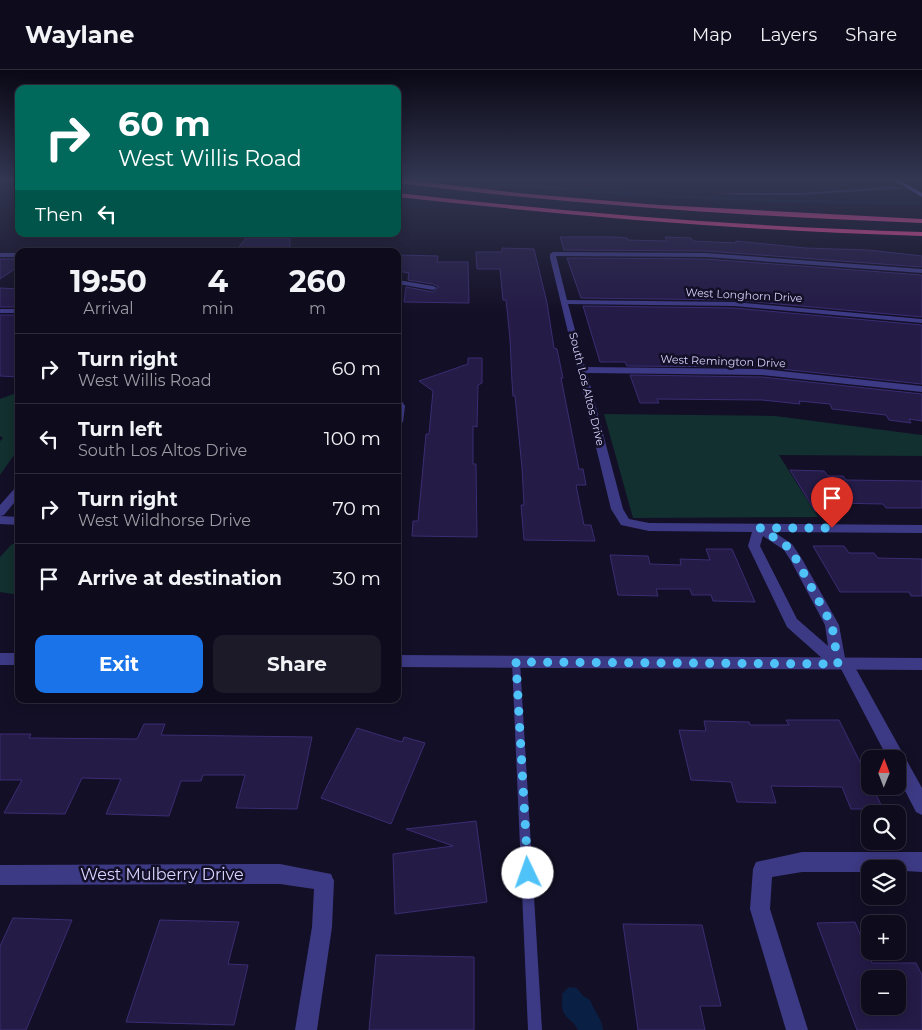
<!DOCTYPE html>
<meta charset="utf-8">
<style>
:root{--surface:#0e0b1c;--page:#1c1929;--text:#f1f3f6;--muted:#9b9ba3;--line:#2e2b3b;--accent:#1a73e8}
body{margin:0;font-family:Montserrat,sans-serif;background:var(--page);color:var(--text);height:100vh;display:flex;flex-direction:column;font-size:19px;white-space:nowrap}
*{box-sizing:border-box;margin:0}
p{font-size:16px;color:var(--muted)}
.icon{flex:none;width:28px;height:28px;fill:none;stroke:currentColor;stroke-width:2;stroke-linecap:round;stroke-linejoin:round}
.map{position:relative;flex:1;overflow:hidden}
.panel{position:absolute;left:15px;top:178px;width:386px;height:455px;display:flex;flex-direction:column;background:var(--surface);border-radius:10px;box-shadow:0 2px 12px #0003,0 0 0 1px var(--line)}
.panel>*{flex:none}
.hud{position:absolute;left:15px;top:15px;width:386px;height:152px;border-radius:10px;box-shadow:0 2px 12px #0003,0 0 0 1px var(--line);background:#00695c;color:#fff;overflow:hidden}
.needle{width:32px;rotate:1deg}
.tools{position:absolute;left:861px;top:680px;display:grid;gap:10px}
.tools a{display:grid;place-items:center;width:45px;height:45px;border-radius:10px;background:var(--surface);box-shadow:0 2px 12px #0003,0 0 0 1px var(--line);font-size:25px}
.pin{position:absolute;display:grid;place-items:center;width:42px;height:42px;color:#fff;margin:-51px -21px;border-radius:50% 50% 50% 0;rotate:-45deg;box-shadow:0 0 5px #0007}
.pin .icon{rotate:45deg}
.me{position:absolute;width:55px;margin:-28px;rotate:357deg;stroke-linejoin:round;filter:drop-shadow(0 0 4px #0008)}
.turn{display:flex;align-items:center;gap:18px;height:105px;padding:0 20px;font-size:22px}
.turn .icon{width:65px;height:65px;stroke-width:2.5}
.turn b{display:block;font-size:35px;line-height:42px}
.then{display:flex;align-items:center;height:48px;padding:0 20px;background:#0003;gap:10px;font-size:19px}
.eta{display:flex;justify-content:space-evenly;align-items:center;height:85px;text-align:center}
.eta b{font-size:30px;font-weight:700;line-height:35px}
.cta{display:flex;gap:10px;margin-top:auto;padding:10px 20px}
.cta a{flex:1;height:58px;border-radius:10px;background:var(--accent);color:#fff;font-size:20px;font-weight:700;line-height:58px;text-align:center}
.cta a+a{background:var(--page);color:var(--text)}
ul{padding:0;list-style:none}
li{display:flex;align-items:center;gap:15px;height:70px;padding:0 20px;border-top:1px solid var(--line)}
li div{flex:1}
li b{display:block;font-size:19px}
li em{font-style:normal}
header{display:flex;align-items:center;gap:30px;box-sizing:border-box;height:70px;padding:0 25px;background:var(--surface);border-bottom:1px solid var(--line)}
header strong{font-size:24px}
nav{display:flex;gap:28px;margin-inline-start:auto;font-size:18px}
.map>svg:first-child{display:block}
.green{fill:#12302f}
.water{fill:#0a1f44}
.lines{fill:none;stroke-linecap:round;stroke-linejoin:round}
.stream{stroke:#0a1f44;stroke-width:2.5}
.building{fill:#241b47;stroke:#3b2d73;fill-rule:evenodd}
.service{fill:#3d3a85;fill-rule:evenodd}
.minor{fill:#3d3a85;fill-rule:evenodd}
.tertiary{fill:#3d3a85;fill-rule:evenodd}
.secondary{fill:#6f6bff;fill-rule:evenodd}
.motorway{fill:#ff4fa3;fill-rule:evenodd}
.route{stroke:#4fc3f7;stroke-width:9;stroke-dasharray:0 16.2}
.labels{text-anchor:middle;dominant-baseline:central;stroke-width:5;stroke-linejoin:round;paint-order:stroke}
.far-street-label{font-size:11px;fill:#d9d4ff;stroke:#130f26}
.near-street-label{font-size:16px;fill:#d9d4ff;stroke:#130f26}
</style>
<header>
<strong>Waylane</strong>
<nav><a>Map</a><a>Layers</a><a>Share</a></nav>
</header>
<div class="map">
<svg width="922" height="960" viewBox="0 0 922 960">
<rect width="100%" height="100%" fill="#130f26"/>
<g class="green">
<path d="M19,322v56l-19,27v-34l3,-3 -3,-2v-37z"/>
<path d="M604,344l171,2 147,19v21l-143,-1 39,62 -185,1z"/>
<path d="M19,471v54l-19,-3v-35l11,-12z"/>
</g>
<path class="water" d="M569,917l8,1 6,8 7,4c4,11 12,19 13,30h-25c-3,-8 -13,-12 -15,-19 -2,-5 0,-12 -1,-17z"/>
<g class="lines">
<path class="stream" d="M455,109c155,17 309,23 465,24"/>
</g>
<g class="building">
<path d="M560,167h54l13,1 1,2 39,1 -2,-4 26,1 2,3 43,2v-2l70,7 62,2 54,6v11l-216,-16 -142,-1z"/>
<path d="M246,168h44v13h-54z"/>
<path d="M502,178l32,1 13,54 7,45 3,1 6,29h-2l18,91h4l3,16h-10l8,40h7l4,16 -71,-1 -3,-35h3l-2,-37 -7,-72h-2l-1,-14 -2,-43 -4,-39h-3l-3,-31h-23l-1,-17h26z"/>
<path d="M398,185l40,1 -1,6h31l1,41 -65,-1 2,-15 27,5 6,-5 -6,-3 -25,-4 1,-7 -11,-2z"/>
<path d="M567,188l139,1 216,16v42l-188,-17 -153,-2z"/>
<path d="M0,189h19v7l-19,13z"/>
<path d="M0,218l19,1v18h-19z"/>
<path d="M583,236l151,2 188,17v59l-160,-17 -135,-1 -2,-4h-25z"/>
<path d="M0,245h19v62l-19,-1z"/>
<path d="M468,288h14v25l-4,2 -1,42 -4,-1v38h3l1,73 -65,-1 1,-15h5l8,-87h3l4,-43 -14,-10 49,-17z"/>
<path d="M630,305l132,2 160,17v27l-13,-2 2,4 -22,-3 -3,-5 -54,-6 -2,-5 -31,-3 1,3 -38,-4 -105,-1 2,4h-19z"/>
<path d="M790,400l34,1 4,5h15l3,4 76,1v27h-36l-3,-4 -51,-1 5,8h-22z"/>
<path d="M813,476h31l5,7h25l4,5 44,1v37h-11l-2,-4h-69z"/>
<path d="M706,479h26l23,53 -42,-1 -2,-6h-19l-2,-6h-34l2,7 -40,-1 -8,-40 38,1 2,8 31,1 -1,-6 30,1z"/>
<path d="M786,650h53l31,62v4h2l11,23h-32l-9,-22 -71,-1 5,17 -39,-1 -6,-20 -40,-2 -12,-50 27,1 -2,-10 45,1 1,3h39z"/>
<path d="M144,654h21l-4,11 151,2 -15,72 -61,-1 9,-33h-42l-2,6h-20l-12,35 -63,-2 15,-35 -39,-1 -17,36 -61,-1 18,-33h-22v-46h31l-2,4 108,1z"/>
<path d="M357,658l45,14 2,-5 21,6 -34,81 -70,-26z"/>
<path d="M476,751l11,81 -92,12 -2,-60 60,-8 -47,-17z"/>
<path d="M13,848l59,2 -46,110h-26v-84z"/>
<path d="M160,850l79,2 -11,42 20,1 -14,60 -108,-3z"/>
<path d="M855,852l17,41h44l6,12v55h-65l-40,-107zM870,909h28v27h-28z"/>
<path d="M623,854l79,1 19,81h-21l5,24h-67z"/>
<path d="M376,885l98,2v73h-105z"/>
</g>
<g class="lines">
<g class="service">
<path d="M889,117l21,1 -110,7h-56l-30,-2h86z"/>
<path d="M516,588l3,1 1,3 22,368h-14l-16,-368 1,-3z"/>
</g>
<g class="minor">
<path d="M553,182l153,1 216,16v4l-216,-16 -150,-1 11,44 167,2 188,17v4l-188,-17 -166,-2 17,63 177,2 160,17v6l-160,-17 -175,-2 36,136 6,10 20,4 273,2v8l-148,-1 18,12 10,15 37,66 6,33 6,2 71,128v27l-6,-3 -18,-35v-18h-10l-47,-90 -8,-1 -46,-41 -39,-81 4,-14 -103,-1 -28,-6 -10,-16 -61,-251v-4zM763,466l21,14 7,11 34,64 3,21 -31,-27 -37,-73z"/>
<rect x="0" y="183" width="19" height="4"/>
<path d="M398,210l35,6 4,2 -4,2 -35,-6z"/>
<rect x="0" y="239" width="19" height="4"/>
<path d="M398,329l3,1 4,6 -2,16 -5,3z"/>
<path d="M19,417v10l-15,18 -4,1v-11l15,-17z"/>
<path d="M0,446l19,1v8l-19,-1z"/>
<path d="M802,782h120v20l-52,-3v3h-68l-30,5 -2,32 38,121h-22l-36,-121 3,-40 3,-7z"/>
<path d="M280,794l51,10 3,7 -2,46 -15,103h-22l17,-103 2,-38 -34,-5 -280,1v-20z"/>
</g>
<g class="tertiary">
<rect x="0" y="583" width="19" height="12"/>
<path d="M398,585l524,3v12l-524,-3z"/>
</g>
<path class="secondary" d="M898,109l24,14v4l-30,-18z"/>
<g class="motorway">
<path d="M398,109l130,15 131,11 263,14v4c-175,-7 -350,-18 -524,-40z"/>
<path d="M398,123c174,20 349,34 524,39v4c-175,-5 -350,-20 -524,-39z"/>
</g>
</g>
<linearGradient id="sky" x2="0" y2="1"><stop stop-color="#0a0815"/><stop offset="0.45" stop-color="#333752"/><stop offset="1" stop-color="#333752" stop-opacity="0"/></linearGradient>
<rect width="922" height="244" fill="url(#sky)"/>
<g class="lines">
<path class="route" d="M528,803l-12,-211 322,2 -6,-39 -36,-66 -8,-12 -28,-19h72"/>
</g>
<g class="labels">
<g class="far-street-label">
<text transform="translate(744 225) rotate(3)">West Longhorn Drive</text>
<text transform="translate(723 291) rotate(2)">West Remington Drive</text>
<text transform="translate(587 319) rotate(76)">South Los Altos Drive</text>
</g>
<g class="near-street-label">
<text x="162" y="804">West Mulberry Drive</text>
</g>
</g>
</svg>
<div class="tools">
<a><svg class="needle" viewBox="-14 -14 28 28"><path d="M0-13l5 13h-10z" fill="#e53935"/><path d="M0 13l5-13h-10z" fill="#9b9ba3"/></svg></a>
<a><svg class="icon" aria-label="search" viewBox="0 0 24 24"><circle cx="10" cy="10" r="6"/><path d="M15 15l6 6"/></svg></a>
<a><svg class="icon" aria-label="layers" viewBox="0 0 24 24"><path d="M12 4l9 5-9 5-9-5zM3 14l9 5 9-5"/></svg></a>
<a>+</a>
<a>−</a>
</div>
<div class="pin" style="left:832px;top:458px;background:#d93025"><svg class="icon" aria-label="arrive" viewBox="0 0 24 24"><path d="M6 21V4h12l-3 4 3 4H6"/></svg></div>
<svg class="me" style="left:528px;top:803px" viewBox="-20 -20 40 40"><circle r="19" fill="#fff"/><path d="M0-13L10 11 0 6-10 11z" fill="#4fc3f7"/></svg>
<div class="hud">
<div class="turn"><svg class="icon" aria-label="right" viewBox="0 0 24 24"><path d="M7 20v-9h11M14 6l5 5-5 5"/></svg><div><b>60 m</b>West Willis Road</div></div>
<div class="then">Then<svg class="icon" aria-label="left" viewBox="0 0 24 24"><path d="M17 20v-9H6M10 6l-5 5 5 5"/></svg></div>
</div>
<section class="panel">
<div class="eta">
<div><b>19:50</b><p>Arrival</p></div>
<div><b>4</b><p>min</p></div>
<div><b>260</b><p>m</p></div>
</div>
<ul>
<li><svg class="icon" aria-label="right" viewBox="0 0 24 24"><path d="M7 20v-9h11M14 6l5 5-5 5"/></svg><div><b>Turn right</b><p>West Willis Road</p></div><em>60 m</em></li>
<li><svg class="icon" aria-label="left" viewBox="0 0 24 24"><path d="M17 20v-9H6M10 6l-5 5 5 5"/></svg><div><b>Turn left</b><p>South Los Altos Drive</p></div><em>100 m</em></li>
<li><svg class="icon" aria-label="right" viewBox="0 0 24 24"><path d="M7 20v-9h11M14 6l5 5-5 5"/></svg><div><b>Turn right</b><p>West Wildhorse Drive</p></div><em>70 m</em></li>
<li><svg class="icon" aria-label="arrive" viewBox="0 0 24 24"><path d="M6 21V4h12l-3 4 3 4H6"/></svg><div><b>Arrive at destination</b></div><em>30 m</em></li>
</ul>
<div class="cta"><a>Exit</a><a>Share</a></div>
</section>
</div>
